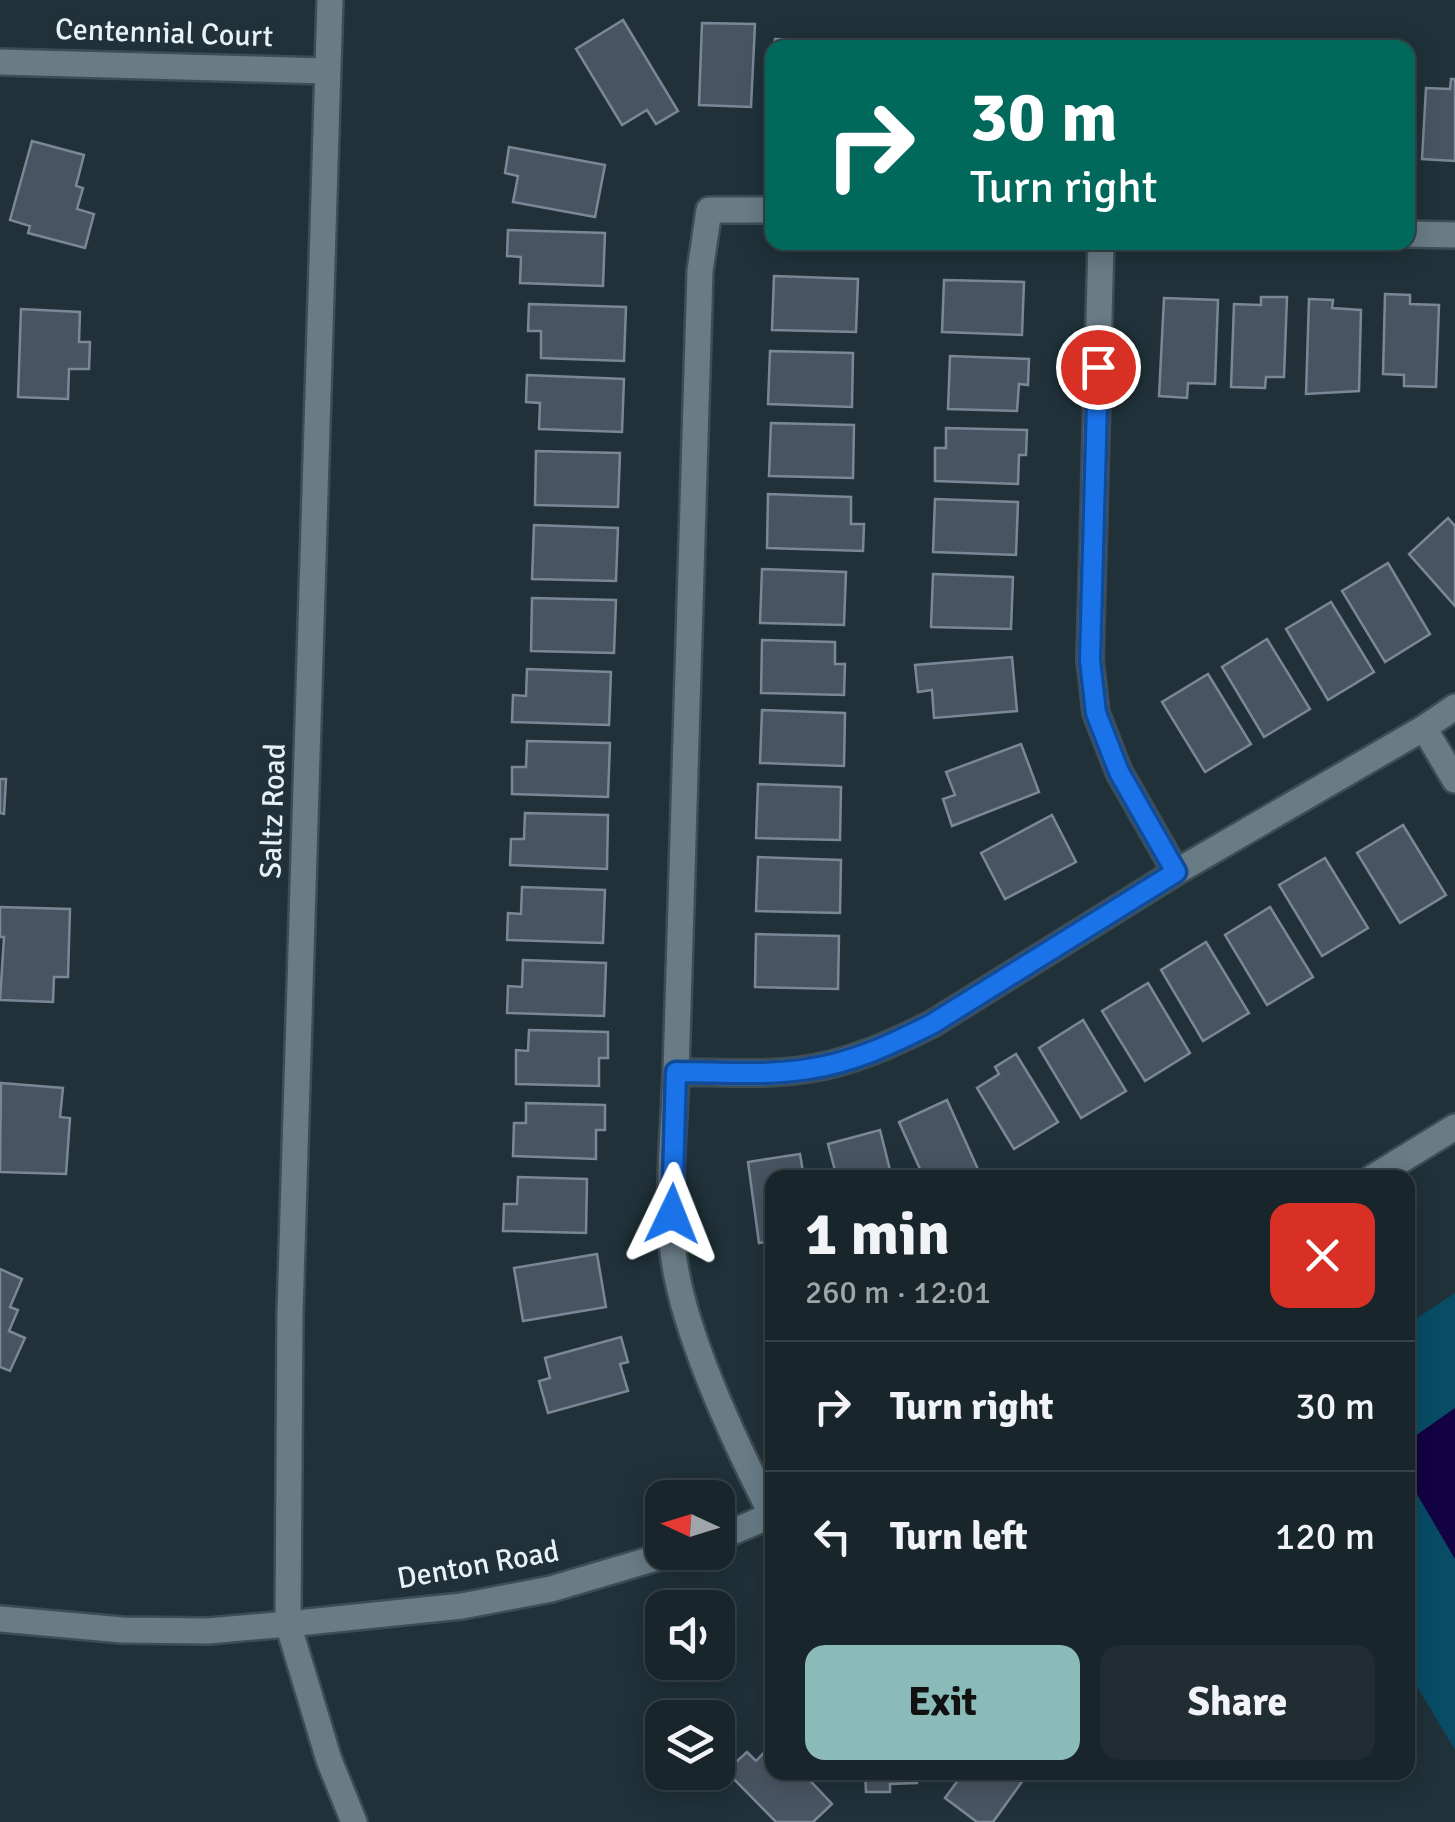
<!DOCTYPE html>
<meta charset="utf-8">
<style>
:root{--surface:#18252b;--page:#212d33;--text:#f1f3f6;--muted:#9fa5a9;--line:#364247;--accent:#8bbbb9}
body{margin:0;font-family:Signika,sans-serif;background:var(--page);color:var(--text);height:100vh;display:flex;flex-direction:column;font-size:38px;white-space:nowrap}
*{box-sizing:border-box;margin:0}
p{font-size:32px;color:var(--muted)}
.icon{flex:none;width:55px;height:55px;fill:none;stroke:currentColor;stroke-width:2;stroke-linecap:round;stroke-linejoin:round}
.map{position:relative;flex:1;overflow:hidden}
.sheet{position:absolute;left:765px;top:1170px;width:650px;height:610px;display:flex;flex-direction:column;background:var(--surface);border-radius:20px;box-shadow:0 5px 25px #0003,0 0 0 2px var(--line)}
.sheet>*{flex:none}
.banner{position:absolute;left:765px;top:40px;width:650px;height:210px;border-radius:20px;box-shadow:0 5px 25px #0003,0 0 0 2px var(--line);background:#00695c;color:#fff;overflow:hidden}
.needle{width:65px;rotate:274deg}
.controls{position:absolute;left:645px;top:1480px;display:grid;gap:20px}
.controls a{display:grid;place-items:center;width:90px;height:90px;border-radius:20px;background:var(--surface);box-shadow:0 5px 25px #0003,0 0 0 2px var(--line);font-size:50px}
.pin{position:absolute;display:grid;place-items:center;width:85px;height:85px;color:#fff;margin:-42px;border:5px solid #fff;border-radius:50%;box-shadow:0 2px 10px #0007}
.me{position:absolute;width:110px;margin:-55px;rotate:2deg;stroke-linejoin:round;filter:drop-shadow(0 0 8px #0008)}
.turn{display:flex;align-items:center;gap:35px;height:210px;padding:0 40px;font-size:45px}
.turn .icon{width:130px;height:130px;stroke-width:2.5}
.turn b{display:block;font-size:70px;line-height:85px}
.round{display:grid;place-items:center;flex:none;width:105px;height:105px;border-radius:20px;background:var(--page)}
.summary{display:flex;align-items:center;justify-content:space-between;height:170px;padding:0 40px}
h1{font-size:60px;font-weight:700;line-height:75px}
.cta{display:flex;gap:20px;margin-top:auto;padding:20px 40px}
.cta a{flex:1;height:115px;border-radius:20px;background:var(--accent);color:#111;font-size:40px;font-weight:700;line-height:115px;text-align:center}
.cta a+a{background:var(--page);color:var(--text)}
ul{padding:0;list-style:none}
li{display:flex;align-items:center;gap:30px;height:130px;padding:0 40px;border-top:2px solid var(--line)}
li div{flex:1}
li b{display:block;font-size:38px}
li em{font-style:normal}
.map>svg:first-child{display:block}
.green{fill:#084c65}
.water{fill:#130244}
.building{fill:#495462;stroke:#7b8796;stroke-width:2.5}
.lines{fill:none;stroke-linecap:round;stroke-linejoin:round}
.street-casing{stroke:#3e4d54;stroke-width:30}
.secondary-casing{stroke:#3e4d54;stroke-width:30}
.street{stroke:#697c86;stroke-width:25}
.secondary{stroke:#697c86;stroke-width:25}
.route-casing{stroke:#114b97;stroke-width:25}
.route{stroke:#1a73e8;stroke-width:18}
.labels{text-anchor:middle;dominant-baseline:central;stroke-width:10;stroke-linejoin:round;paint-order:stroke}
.street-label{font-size:30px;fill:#e7f2f7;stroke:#203139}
</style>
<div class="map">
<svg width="1455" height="1822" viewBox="0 0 1455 1822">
<rect width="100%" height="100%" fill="#203139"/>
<path class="green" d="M1455,1293v457l-47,-79v-347z"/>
<path class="water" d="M1455,1408v151l-47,-80v-38z"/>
<g class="building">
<path d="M623,20l55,91 -22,13 -9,-14 -25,15 -46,-76z"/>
<path d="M702,23l53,1 -4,83 -52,-2z"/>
<path d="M775,39l53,2 -1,7h-53z"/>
<path d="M1451,79h4v82l-33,-2 4,-71 24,1z"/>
<path d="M32,141l52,14 -8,31 7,2 -6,21 17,5 -9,34 -57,-15 2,-7 -20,-6z"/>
<path d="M509,147l96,18 -10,52 -82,-15 5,-26 -13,-3z"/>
<path d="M508,230l97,3 -2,53 -83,-3 1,-26 -14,-1z"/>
<path d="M774,276l84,3 -2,53 -84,-2z"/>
<path d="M944,280l80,2 -2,53 -80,-3z"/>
<path d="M1385,294l25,1v9l29,1 -3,82 -32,-1v-11l-21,-1z"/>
<path d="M1261,297h26l-3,80h-18l-1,11 -34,-1 3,-83 27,1z"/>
<path d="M1164,298l54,2 -3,84 -27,-1 -1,15 -28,-2z"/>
<path d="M1309,299l24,1 -1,8 29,2 -2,81 -53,3z"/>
<path d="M529,304l97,3 -2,54 -83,-3v-27h-13z"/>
<path d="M21,309l59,3 -1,30h11l-1,27h-20l-1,30 -50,-2z"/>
<path d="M770,351l83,2 -1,54 -84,-3z"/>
<path d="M950,356l79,3 -1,26 -9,-1 -2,27 -69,-2z"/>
<path d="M527,375l97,4 -2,53 -83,-3 1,-26 -14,-1z"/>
<path d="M771,423l83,2 -1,53 -84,-2z"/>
<path d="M946,428l81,2 -1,25h-7l-1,29 -83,-3v-33h11z"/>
<path d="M536,451l84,2 -2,54 -83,-2z"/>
<path d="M768,494l83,3v27h13l-1,27 -96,-3z"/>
<path d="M935,499l83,3 -2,53 -83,-3z"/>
<path d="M1448,518l7,8v80l-46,-52z"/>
<path d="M534,525l84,3 -2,53 -84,-2z"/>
<path d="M1388,563l42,71 -45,28 -43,-71z"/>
<path d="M762,569l84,3 -2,53 -84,-2z"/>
<path d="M933,574l80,3 -2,52 -80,-2z"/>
<path d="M532,598l84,2 -2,53 -83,-2z"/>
<path d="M1331,602l43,70 -46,28 -42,-71z"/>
<path d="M1267,639l43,70 -46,28 -42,-70z"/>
<path d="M762,640l73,2v22h10l-1,31 -83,-2z"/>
<path d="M1012,657l5,54 -83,7 -2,-28 -14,2 -3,-27z"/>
<path d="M527,669l84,3 -2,53 -97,-3 1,-27 13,1z"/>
<path d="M1208,674l43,70 -46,28 -43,-70z"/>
<path d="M762,710l83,3 -1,53 -84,-3z"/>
<path d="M527,741l83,2 -2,54 -96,-3v-27h14z"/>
<path d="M1021,744l18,48 -87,34 -9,-27 12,-4 -9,-23z"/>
<path d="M0,779h6l-2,35 -4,-1z"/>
<path d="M758,784l83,3 -1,53 -84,-2z"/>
<path d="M525,813l83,2 -1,54 -97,-4 1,-26h13z"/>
<path d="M1052,815l24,47 -71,37 -24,-46z"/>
<path d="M1403,825l43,70 -46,28 -43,-70z"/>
<path d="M758,857l83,3 -1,53 -84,-2z"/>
<path d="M1325,858l43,70 -46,28 -43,-71z"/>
<path d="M522,887l83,3 -2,53 -96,-3 1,-27 13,1z"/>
<path d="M0,907l70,2 -2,68h-14l-1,25 -53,-2 4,-63h-4z"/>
<path d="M1270,907l43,70 -46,28 -42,-70z"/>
<path d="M756,934l83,2 -1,53 -83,-2z"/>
<path d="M1206,942l43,71 -46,28 -42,-71z"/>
<path d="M523,960l83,3 -2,53 -97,-3 1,-27 14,1z"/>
<path d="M1148,983l42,70 -45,28 -43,-70z"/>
<path d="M1083,1020l43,71 -45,27 -42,-70z"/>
<path d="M529,1030l79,2v26h-9v28l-83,-2v-34l12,1z"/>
<path d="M1016,1054l42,68 -44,27 -37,-61 22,-14 -4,-7z"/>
<path d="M1,1083l62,5 -3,29 10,1 -4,56 -66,-2z"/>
<path d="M947,1100l34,76 -3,2h-54l-25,-56z"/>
<path d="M526,1103l79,2v25h-9v29l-83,-3 1,-33h12z"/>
<path d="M880,1130l12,48h-55l-9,-34z"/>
<path d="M800,1154l4,24h-32v63l-13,2 -11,-81z"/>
<path d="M518,1177l69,2 -1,54 -83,-2 1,-27h13z"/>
<path d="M597,1254l9,53 -83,14 -9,-53z"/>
<path d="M0,1269l22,10 -12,28 8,3 -9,21 16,7 -15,33 -10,-4z"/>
<path d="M621,1337l7,25 -8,2 8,27 -80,22 -9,-32 11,-3 -5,-20z"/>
<path d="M772,1744v28h30l30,32 -19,18h-37l-50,-51 21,-19 9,9z"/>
<path d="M865,1772h52v11l-27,1v8h-24z"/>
<path d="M964,1772h65l-36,50h-16l-32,-24z"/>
</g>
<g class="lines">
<g class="street-casing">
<g id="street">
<path d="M0,62l327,9"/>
<path d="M1408,234l47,1"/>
<path d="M1101,242l-11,418 6,53 23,59 57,100"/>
<path d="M1424,728l31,-21"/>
<path d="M676,1072l24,-801 9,-61h63"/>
<path d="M772,1515c-38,-74 -94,-191 -100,-273 -4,-56 2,-114 4,-170 43,0 89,4 132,-3 44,-7 84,-25 124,-45l244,-152 248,-144 31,52"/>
</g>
</g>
<g class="secondary-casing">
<g id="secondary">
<path d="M330,0l-40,1313 -2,311 41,136 25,62"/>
<path d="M1372,1178l83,-51"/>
<path d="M718,1538l54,-23"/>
<path d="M0,1619l122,11 86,1 80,-7 174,-18 89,-17 125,-37"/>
</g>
</g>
<use href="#street" class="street"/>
<use href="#secondary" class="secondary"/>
</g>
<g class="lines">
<g class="route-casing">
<path id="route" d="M672,1214l4,-142c43,0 89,4 132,-3 44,-6 84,-25 124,-45l244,-152 -57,-100 -23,-59 -6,-53 8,-293"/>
</g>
<use href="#route" class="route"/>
</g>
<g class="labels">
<g class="street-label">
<text transform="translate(164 33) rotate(2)">Centennial Court</text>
<text transform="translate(273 811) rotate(-88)">Saltz Road</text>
<text transform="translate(478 1565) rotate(-10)">Denton Road</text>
</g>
</g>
</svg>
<div class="controls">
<a><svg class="needle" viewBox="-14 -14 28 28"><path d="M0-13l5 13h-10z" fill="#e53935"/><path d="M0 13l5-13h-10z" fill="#9fa5a9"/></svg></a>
<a><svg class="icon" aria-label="sound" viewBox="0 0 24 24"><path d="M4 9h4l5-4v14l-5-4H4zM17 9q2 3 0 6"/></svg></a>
<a><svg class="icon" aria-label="layers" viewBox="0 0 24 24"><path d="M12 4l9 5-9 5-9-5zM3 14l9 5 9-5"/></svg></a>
</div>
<div class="pin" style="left:1098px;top:367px;background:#d93025"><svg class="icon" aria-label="arrive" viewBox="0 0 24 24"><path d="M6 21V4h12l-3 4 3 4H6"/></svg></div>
<svg class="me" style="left:672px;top:1214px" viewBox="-20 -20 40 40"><path d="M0-17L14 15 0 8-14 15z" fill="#1a73e8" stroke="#fff" stroke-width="4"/></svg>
<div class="banner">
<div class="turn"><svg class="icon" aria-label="right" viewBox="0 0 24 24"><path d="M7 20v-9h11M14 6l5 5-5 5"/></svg><div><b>30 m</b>Turn right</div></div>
</div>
<section class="sheet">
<div class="summary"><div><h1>1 min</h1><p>260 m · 12:01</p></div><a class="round" style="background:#d93025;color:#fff"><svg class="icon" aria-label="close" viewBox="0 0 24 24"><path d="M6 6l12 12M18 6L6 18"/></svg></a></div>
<ul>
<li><svg class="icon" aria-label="right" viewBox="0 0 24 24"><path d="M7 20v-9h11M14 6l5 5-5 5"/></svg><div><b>Turn right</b></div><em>30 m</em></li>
<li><svg class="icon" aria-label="left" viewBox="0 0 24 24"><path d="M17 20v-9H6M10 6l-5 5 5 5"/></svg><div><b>Turn left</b></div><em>120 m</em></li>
</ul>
<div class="cta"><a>Exit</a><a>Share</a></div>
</section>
</div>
